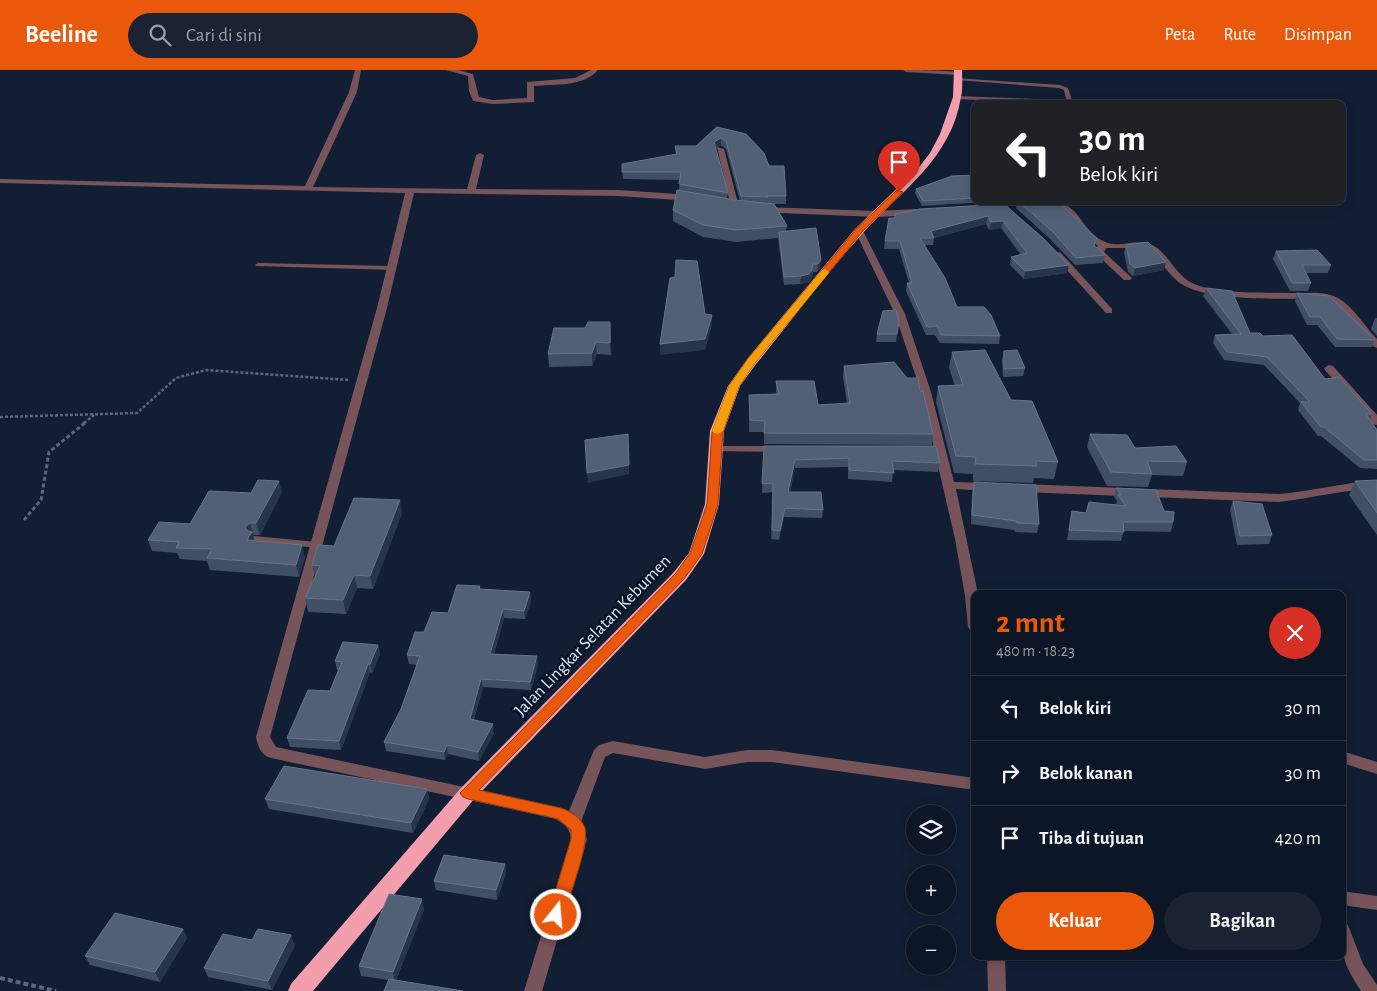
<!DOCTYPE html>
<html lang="id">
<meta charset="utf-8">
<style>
:root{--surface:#0d1626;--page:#1b2332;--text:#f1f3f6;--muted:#9a9fa7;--line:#2d3543;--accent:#ea580c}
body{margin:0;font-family:"Alegreya Sans",sans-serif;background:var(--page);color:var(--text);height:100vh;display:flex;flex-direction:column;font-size:19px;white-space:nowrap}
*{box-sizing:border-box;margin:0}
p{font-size:16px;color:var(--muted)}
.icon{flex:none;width:28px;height:28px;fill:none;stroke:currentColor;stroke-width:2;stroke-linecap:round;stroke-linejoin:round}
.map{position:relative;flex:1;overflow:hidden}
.sheet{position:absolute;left:971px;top:520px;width:375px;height:370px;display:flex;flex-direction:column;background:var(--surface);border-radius:10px;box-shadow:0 2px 12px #0003,0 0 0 1px var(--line)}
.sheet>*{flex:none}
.hud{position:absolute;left:971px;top:30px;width:375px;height:105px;border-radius:10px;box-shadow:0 2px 12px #0003,0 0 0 1px var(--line);background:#202124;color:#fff;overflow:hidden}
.tools{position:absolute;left:906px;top:735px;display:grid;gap:10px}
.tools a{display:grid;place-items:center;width:50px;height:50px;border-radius:50%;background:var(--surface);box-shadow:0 2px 12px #0003,0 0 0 1px var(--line);font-size:25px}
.pin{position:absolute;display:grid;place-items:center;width:42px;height:42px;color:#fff;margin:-51px -21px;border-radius:50% 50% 50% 0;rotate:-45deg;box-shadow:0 0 5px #0007}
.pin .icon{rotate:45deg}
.me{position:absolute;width:55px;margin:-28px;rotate:17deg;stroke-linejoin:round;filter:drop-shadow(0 0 4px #0008)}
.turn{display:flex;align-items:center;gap:18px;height:105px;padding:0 25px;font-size:22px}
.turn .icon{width:65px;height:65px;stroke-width:2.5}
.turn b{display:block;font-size:35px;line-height:42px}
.round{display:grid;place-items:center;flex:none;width:52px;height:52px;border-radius:26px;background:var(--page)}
.headline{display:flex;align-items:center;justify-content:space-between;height:85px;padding:0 25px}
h1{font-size:30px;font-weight:700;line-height:38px;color:var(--accent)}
.action{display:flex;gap:10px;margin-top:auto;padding:10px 25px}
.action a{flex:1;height:58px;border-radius:30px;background:var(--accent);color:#fff;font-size:20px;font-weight:700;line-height:58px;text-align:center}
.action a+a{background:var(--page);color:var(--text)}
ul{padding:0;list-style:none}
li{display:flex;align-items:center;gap:15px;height:65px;padding:0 25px;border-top:1px solid var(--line)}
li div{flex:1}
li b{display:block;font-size:19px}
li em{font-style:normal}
header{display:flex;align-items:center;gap:30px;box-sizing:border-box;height:70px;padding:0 25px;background:var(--accent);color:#fff}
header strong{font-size:24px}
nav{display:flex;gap:28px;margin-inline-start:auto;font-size:18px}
.search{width:350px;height:45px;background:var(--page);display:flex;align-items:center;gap:12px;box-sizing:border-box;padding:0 18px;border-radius:28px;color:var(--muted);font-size:19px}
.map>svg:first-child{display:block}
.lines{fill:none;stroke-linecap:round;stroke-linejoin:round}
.path-far2{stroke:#5b677a;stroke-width:2.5;stroke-dasharray:3 2;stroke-linecap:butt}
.path-far1{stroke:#5b677a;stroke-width:3;stroke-dasharray:4 2.5;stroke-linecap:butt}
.path{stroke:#5b677a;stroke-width:4;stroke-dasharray:5 3;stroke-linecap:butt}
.lane{fill:#765459;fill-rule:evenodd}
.street{fill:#765459;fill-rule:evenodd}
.highway{fill:#f39eac;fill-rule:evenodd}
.wall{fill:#404f66;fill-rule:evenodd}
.shaded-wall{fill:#26354b}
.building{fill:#516075;stroke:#677589}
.route{fill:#ea580c;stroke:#983908}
.slow{fill:#f59e0b}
.labels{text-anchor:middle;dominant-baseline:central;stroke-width:5;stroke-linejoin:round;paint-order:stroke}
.street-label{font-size:18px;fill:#dde6f5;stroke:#081529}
</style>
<header>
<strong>Beeline</strong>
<div class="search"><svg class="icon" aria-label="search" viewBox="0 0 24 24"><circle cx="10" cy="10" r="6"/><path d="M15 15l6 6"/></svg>Cari di sini</div>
<nav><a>Peta</a><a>Rute</a><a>Disimpan</a></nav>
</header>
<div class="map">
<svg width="1377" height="921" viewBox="0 0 1377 921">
<rect width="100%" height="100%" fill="#111e33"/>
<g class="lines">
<g class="path-far2">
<path d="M0,347l137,-4 39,-35 30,-8 143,10"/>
<path d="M84,353l10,-8"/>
</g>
<path class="path-far1" d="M24,450l17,-20 8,-48 37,-30"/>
<path class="path" d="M0,908l56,13"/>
<g class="lane">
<path d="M955,8l105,7 8,3 4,12 -10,4 -105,-5 -2,-1v-2l107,4 4,-1 -2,-9 -5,-2 -102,-8 -2,-1z"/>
<path d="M258,193l134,3 3,2 -3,2 -136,-4 -1,-1z"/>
<path d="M254,466l63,6 4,3 -4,3 -66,-7 -1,-2z"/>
</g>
<g class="street">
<path d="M355,0h6l-4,22 -44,95 154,2 9,-34 4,-2 4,2 -8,34 142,1 74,5 4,3 -4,3 -74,-5 -204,-3 -27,115 -117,429 6,10 277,59 16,5 25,-61 5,-5 14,-4 92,16 42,-7h25l203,28v12l-203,-28h-25l-42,7 -92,-16 -8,4 -24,65 6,17 -45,152h-18l47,-152c-1,-12 -8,-16 -18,-21l-282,-60c-10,-3 -13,-11 -15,-21l121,-429 28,-115 -405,-10v-4l305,7 44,-94z"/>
<path d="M446,0h12l15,4 6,23 14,3 34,-2v-16l48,-4 16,-8h7c-14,17 -44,14 -64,16v16l-41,2 -20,-3 -4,-10 -1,-15z"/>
<path d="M903,0c14,0 47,0 58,3l-3,2 -52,-3z"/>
<path d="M717,77l7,2 15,58 -1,2 -7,-2z"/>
<path d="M1012,131h22l-43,9 -4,-3 4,-3z"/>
<path d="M1047,131c34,0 31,27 56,40 16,9 36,-5 51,5 15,9 22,29 38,37 25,12 77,9 105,10 14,0 28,-2 41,5 17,10 26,28 39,41v9c-16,-5 -29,-40 -54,-49 -35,-1 -108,3 -138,-13 -16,-8 -24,-27 -38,-38h-41l-2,4 28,26 -2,2h-6l-28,-26 -2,-2 4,-6 -13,-10 -22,-26z"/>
<path d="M761,137l116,4 39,-2 4,3 -4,3 -39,2 -119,-5 -1,-2z"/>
<path d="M859,158l4,3 42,83 26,78 23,90 34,1 6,4 -6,4 -32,-2 22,105h-3v38l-5,-2 -2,-3 -3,-31 -10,-57 -34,-147 -26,-78 -40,-83z"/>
<path d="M1058,182l3,1 51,56v4h-6l-51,-56 -2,-2z"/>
<path d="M1329,295l4,1 44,49v10l-4,-1 -48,-54 -1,-2z"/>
<path d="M716,376h63l6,3 -6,3 -67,-1 -2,-2 2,-2z"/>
<path d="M1377,410v8c-33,2 -65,10 -98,14l-258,-10 -6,-4 6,-4 258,10c33,-3 65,-11 98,-14z"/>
<path d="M1342,681l35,11v12l-35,-11z"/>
<path d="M1342,821l35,5v14l-35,-5z"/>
<path d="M1342,853l6,2 15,39 14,21v6h-16c-19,-29 -19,-35 -19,-68z"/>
<path d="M987,886h18l1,35h-18z"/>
</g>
<path class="highway" d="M954,0h8c0,9 1,18 -1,27 -10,62 -59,93 -98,136 -38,42 -71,87 -107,131l-16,22 -16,45 -5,73 -15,50 -18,26 -211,218 -162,193h-25l3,-7 170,-196 213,-216 15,-19 16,-49 5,-73 18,-45 20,-28 107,-129 64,-62 11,-14 10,-19 13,-37z"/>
</g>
<g class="wall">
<path d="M717,57l52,39 17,30v8h-12l13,22 -1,5 30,-3 4,40 -3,4h-4l-1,6 -3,4 -9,2 -16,1 -6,-47 -42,4 -33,-5 -30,-16v-11l6,-20 1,-10 -57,-1 -1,-15 54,-9 -1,-9h21zM721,75l5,4 14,52 -13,-2 1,-6 -12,-45z"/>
<path d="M975,105v26h26l-79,5 -7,-13 1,-4z"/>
<path d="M1017,131h41l39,38 -2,7 10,9 -2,8 -28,2 -25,-26 -34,-31z"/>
<path d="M1004,134l63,69 -43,6 -14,-14 1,-8 10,-2 -20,-27 -12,2 -3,-6 -52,14 -1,7h-8l32,62 43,29 -1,8 -59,-1 -5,-8h-9l-20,-44 1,-8h2l-10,-34h-15l1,-8 9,-23 1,-4z"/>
<path d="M1126,175l38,25 -31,6 -5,-4 -4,-19z"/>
<path d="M1276,181l55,14 -3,8h-22l5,10 -3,8h-18l-17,-32z"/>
<path d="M1206,218l44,45 13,3 62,43 47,35 -2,6 7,10v39l-17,-1 -39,-32h-3l-20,-26 2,-7 -36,-38 -40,-5 -11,-17 2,-8 17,-1 -29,-38z"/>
<path d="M1297,223l78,47 -3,7h-37l-18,-22h-10l-12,-24z"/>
<path d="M1375,248h2v18l-6,-7z"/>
<path d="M899,251l-3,21h-20l1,-8z"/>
<path d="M610,252l1,33 -14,-1 -5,12 -43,1 -1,-13 37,-26z"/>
<path d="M1004,281l21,17 -2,8 -20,1 -1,-17z"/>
<path d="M952,282l59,48 47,62 -4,17 -20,-1 -1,5 -60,-2v-7l-19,-1 -18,-71 2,-16h17l-6,-18z"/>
<path d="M844,296l63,12 13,13 13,43 -1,11 -168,-1v-12h-15v-37l27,-1v-13l42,24 29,-2 -4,-26z"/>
<path d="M1090,364l45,14 52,14 -4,14 -31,-1 -4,12 -41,-1 -20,-39z"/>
<path d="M764,376l176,17 -2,9 -45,-2 -1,12 -44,-3v-12l-53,1 -5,24 33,18 -1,8 -38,-1 -5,23 -8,-1 2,-47 -11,1z"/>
<path d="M1377,410v55l-28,-40 6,-14z"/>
<path d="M974,412l65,42 -2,9 -22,-1 -1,-2 -43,-6 1,-32z"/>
<path d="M1116,418l48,23 9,11 -2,10 -47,-1 -3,10 -54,-1 5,-29 14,2 30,-9 1,-3 -3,-4z"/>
<path d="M282,422l-22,43h-7l1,6 51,16 -6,20 -89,-7 -3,-9 -27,-2 -3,-6 -25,-2 -4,-11 42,-16 61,-31z"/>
<path d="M1233,431l39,34 -3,9 -32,1 -7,-35z"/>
<path d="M402,443l-29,76 -16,-1 -11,26 -38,-2 -3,-14 10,-21 -3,-12 22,-19z"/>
<path d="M480,520l50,2 1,9 -6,18 -21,-1 -10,36 44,11 -7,25 -48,-3 -9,32 20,14 -15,28 -31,-7 -3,6 -59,-9 -2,-9 17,-33 16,-44 -8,-1 -2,-9 17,-23 24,-19z"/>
<path d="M378,575l2,9 -8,19 -2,-1 -29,78 -51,-3 -3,-9 43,-47 8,-21h-1l-2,-9z"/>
<path d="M427,719l2,10 -16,34 -144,-24 -4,-10z"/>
<path d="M505,794l1,9 -9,27 -61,-10 -2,-9z"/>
<path d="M424,839l-28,71h-8l-27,-4 -2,-10z"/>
<path d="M183,859l4,9 -27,44 -70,-17 -5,-9z"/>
<path d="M295,875l-23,45 -64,-13 -4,-9z"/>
</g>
<g class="shaded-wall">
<path d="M721,68v7l-7,4v-7z"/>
<path d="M988,146l-2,8 -53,14 -2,-7z"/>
<path d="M1003,151l-2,7 -12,2 2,-8z"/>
<path d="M821,190l-1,8 -3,4 1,-8z"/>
<path d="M1166,192l-2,8 -31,6 2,-8z"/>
<path d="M813,194l-1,14 -3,4 -9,2 1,-8z"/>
<path d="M1069,195l-2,8 -43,6 1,-8z"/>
<path d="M712,245v10l-7,25 -45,5v-11z"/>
<path d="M610,252l1,13v20l-1,-12z"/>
<path d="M596,272l1,12 -5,12v-13z"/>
<path d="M795,390v8l-7,33v-9z"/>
<path d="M629,395v9l-41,9 -1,-10z"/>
<path d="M279,411l3,11 -22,43 -4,-12z"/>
<path d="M400,430l2,13 -29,76 -3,-13z"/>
<path d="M785,438l-1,9 -5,23 1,-9z"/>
<path d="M250,453l5,20 -8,-3 -2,-13z"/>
<path d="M302,475l3,12 -6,20 -3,-12z"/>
<path d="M354,505l3,13 -11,26 -3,-14z"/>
<path d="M530,522l1,9 -6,18 -1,-8z"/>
<path d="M503,539l1,9 -13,44 -1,-8z"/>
<path d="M378,575l2,9 -8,19 -2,-9z"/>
<path d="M537,586l1,9 -7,25 -1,-8z"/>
<path d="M368,594l2,8 -29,78 -2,-9z"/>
<path d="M481,609l2,8 -12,40 -1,-8z"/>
<path d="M493,654l1,9 -15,28 -1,-9z"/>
<path d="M447,675l1,9 -3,6 -1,-8z"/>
<path d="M427,719l2,10 -16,34 -2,-10z"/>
<path d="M505,794l1,9 -9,27 -1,-10z"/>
<path d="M422,829l2,10 -29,73 -2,-10z"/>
<path d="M183,859l4,9 -27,44 -5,-10z"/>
<path d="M291,865l4,10 -23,45 -4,-9z"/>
</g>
<g class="building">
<path d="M717,57l29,7 18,19 5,13h15l2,30h-19l1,1 -27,-1 -15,-55 -5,-3 -7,4 14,51 -49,-9 2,-12h-59v-8l55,-10 -2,-8h21z"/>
<path d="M975,105v23l-52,3 -7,-12 36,-13z"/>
<path d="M677,120l58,10 39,4 13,22 -51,4 -33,-5 -30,-15z"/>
<path d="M1018,131h40l39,38 -3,6 11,10 -29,3 -24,-27z"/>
<path d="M1004,134l39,34 26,27 -44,6 -14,-14 16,-4 -24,-32 -12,1 -3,-6 -57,15 3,7h-14l25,40 12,29h27l7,8 9,21 -59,-1 -4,-9 -10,1 -20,-44h5l-12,-42h-15l4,-23h6v-4l25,-5z"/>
<path d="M816,158l5,32 -3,4h-5l-1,6 -3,4 -8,2 -17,1 -5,-45z"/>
<path d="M1148,172l18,20 -31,6 -5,-4 -4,-19z"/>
<path d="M1317,180l14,15h-29l9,18h-19l-16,-32z"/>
<path d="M676,190l21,1 8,53 7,1 -7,24 -45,5 10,-66 5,-1z"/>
<path d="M1206,218l26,3 18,42h10l3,3 29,-1 33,44 14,-2 33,37h-6l11,16v30h-13l-40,-33h-3l-20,-25h9l-43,-45 -40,-5 -12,-17 26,-1z"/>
<path d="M1297,223l32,3 46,44 -38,-1 -17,-22h-10z"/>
<path d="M896,240l3,11 -2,13h-20l6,-23z"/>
<path d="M588,252h22v21l-14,-1 -4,11 -44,1 6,-26h31z"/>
<path d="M985,280l26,50 21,1 26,61 -22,-1 1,5 -62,-2 1,-7 -20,-1 -18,-70 25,-1 -11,-33z"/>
<path d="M1017,280l8,18 -21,1v-18z"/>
<path d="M894,292l13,16h11l2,13h3l10,43 -169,-1 1,-12 -15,-1 -1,-25 30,-1 -3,-13h38l4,24 32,-2 -6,-37z"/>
<path d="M628,364l1,31 -42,8 -2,-33z"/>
<path d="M1090,364l37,1 8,13 41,-2 11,16 -40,-1 5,13 -41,-2z"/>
<path d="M764,376h172l4,17 -48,-2 2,12 -45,-3v-12l-54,2 -7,32h33l2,18 -38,-2 -5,23 -8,-1 1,-47 -11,1z"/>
<path d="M258,410l21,1 -23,42h-6l-5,4 3,4 4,1 -5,8 55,5 -6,20 -89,-7 5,-9 -36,-1 3,-6 -31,-2 11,-18 31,2 19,-33 42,2z"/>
<path d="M1377,410v33l-22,-32z"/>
<path d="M974,412l62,3 3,39 -22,-1 -1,-2 -44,-6z"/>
<path d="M1116,418l40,2 8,21 10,1 -1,10h-50l1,10 -55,-2 3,-19 14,2 3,-11 37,4 -8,-11h3z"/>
<path d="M354,428l46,2 -30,76 -16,-1 -11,25 -38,-2 15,-32 -8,-1 6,-20 16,1z"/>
<path d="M1233,431l29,3 10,31 -32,1z"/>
<path d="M457,515l23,1 -1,3 51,3 -6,19 -21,-2 -13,45 47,2 -7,26 -49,-3 -11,40 23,5 -15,28 -31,-7 -3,7 -60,-10 17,-33 19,-53 -13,-1 8,-23h9l8,-20 16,1z"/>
<path d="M343,572l35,3 -8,19h-2l-29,77 -52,-3 21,-48 22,1 12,-29 -7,-1z"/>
<path d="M284,696l143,23 -16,34 -146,-24z"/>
<path d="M444,785l61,9 -9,26 -62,-9z"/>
<path d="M389,824l33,5 -29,73 -34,-6z"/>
<path d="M115,843l68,16 -28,43 -70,-16z"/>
<path d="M258,859l33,6 -23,46 -64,-13 19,-34 29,6z"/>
<path d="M389,909l74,12h-79z"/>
</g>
<path class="route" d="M897,120l6,2 -41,40 -107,131 -16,23 -16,46 -5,72 -4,13 -12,37 -18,25 -205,211 82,18c9,3 21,10 24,20 5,15 -16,69 -21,87l-3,5 -5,2 -6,-2 -2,-5 23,-76v-9l-13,-11 -90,-20 -5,-2 -3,-4 216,-220 14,-20 17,-49 5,-72 17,-46 19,-27 108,-130z"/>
<path class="slow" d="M825,199l4,3 -1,2 -73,89 -16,23 -16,45 -5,3 -4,-1 -2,-2 17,-45 19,-27 74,-89z"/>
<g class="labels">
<g class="street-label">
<text transform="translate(593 566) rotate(-46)">Jalan Lingkar Selatan Kebumen</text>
</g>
</g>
</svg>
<div class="tools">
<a><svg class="icon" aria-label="layers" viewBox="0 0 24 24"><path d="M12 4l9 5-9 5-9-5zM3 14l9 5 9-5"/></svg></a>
<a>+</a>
<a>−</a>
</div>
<div class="pin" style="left:899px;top:122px;background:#d93025"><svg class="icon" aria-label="arrive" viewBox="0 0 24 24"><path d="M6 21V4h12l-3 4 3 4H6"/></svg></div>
<svg class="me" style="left:556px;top:845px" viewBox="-20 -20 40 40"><circle r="17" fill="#ea580c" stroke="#fff" stroke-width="3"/><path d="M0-11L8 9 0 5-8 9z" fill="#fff"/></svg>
<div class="hud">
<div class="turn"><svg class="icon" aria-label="left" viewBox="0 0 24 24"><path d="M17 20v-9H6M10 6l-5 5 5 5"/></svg><div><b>30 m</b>Belok kiri</div></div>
</div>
<section class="sheet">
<div class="headline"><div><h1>2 mnt</h1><p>480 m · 18:23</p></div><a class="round" style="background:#d93025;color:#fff"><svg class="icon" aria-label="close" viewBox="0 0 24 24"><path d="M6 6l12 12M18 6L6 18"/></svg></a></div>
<ul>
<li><svg class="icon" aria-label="left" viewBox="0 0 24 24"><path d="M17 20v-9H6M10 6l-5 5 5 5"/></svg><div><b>Belok kiri</b></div><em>30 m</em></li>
<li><svg class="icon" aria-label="right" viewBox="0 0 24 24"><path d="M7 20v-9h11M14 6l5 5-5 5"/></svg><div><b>Belok kanan</b></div><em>30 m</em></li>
<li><svg class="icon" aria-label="arrive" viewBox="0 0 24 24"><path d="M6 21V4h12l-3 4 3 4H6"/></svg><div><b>Tiba di tujuan</b></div><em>420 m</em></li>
</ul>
<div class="action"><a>Keluar</a><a>Bagikan</a></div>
</section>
</div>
